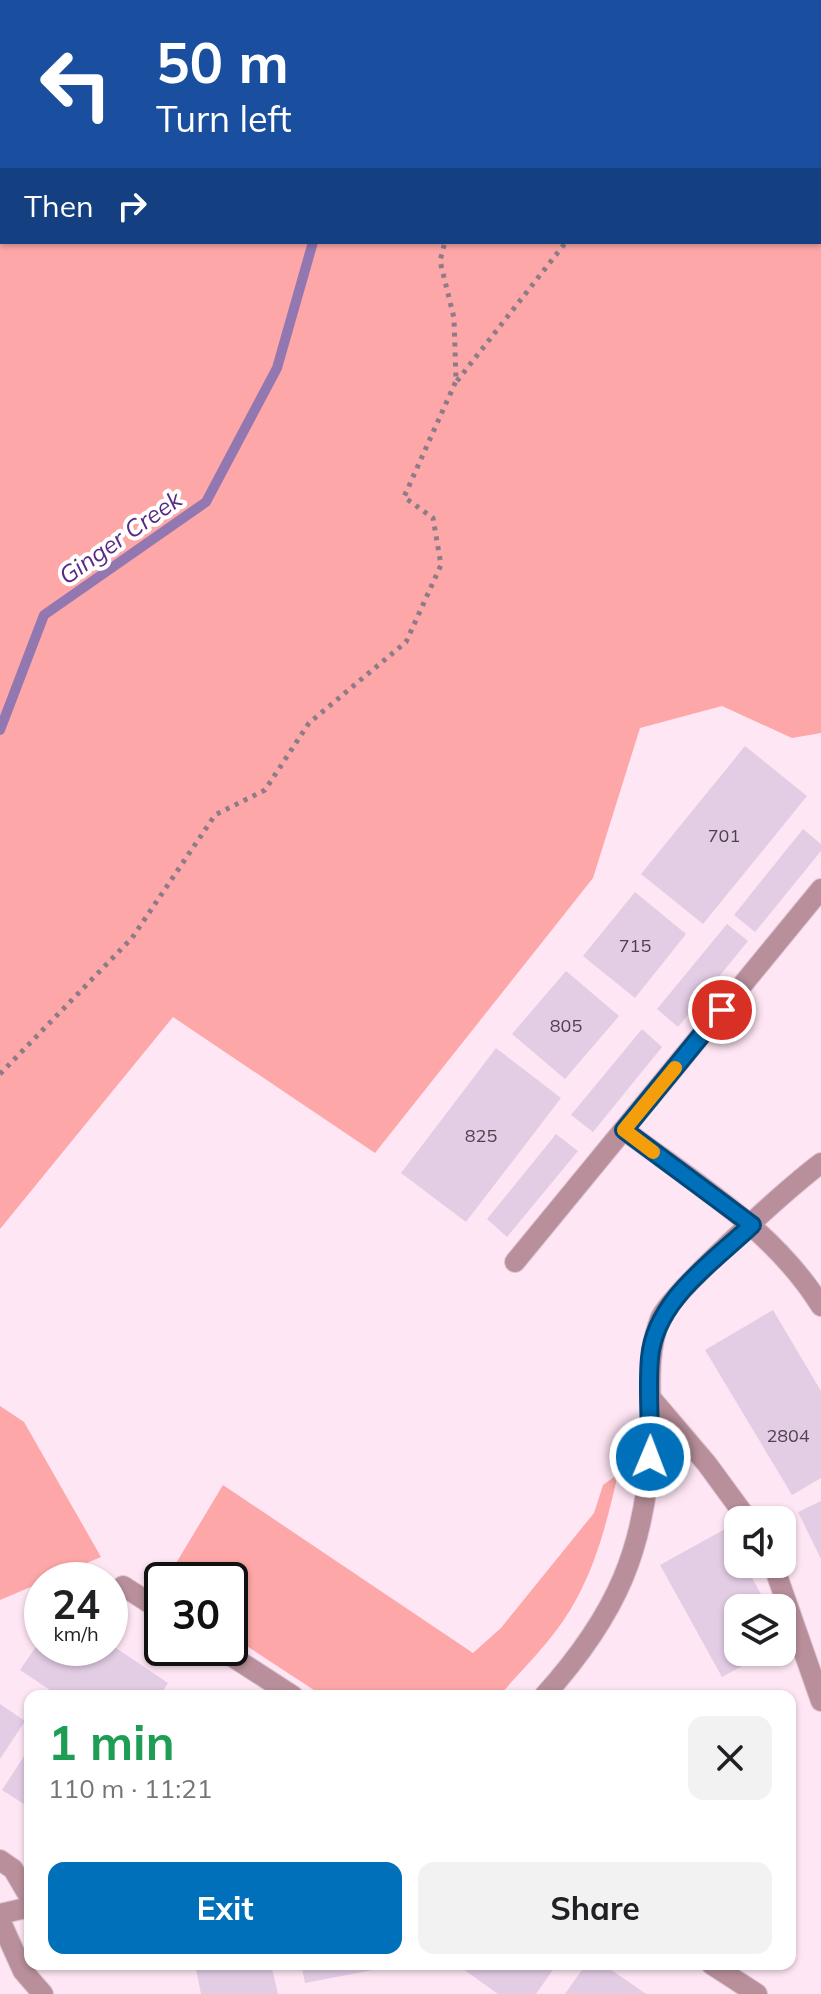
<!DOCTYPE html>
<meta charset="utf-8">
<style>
:root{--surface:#fff;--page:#f2f2f2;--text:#202124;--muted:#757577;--accent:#0070bb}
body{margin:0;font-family:Mulish,sans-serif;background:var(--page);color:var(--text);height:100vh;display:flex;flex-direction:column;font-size:30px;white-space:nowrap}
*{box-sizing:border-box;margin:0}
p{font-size:26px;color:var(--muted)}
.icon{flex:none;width:44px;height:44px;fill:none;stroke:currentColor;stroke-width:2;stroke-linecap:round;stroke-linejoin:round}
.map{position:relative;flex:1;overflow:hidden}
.drawer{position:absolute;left:24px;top:1690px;width:772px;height:280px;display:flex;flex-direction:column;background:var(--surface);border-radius:16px;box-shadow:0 2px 6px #0004}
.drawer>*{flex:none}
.banner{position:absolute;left:0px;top:0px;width:822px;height:244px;box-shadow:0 2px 6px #0004;background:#1a4fa0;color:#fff;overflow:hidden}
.controls{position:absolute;left:724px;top:1506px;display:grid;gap:16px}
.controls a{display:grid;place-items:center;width:72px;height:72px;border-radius:16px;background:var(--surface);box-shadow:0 2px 6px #0004;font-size:40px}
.speed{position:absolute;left:24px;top:1562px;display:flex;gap:16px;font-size:40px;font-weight:700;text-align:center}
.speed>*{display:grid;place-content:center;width:104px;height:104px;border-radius:50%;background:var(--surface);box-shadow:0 2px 6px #0004;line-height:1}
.speed small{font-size:20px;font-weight:400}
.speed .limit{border:4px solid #111;border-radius:12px;background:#fff;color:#111}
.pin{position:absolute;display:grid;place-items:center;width:68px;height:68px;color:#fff;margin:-34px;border:4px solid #fff;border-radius:50%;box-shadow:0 2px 8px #0007}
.me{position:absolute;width:88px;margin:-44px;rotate:1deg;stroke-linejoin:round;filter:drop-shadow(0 0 6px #0008)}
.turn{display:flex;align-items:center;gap:28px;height:168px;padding:0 24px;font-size:36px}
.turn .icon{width:104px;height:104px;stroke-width:2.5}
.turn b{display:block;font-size:56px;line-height:68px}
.then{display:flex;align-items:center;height:76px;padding:0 24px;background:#0003;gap:16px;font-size:30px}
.round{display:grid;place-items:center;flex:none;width:84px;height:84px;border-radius:16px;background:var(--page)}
.summary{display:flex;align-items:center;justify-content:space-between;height:136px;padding:0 24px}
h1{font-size:48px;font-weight:700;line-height:60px;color:#1e9e55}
.cta{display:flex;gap:16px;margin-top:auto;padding:16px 24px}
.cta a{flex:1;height:92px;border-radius:16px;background:var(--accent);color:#fff;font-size:32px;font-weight:700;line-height:92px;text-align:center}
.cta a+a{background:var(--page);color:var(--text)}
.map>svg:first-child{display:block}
.green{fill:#fda7a8;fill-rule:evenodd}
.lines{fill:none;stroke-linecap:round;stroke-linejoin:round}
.stream{stroke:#9277b0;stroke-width:10}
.building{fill:#e3cde5}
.minor-casing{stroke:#dbc4d2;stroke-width:22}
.path{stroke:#8d7c87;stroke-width:5;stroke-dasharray:4 6;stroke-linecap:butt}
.minor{stroke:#b88f9a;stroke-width:20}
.route-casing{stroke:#00497a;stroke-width:20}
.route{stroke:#0070bb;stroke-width:14}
.slow{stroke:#f59e0b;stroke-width:14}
.labels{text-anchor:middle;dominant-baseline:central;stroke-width:8;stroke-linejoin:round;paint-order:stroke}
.number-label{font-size:18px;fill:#4f424e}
.water-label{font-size:24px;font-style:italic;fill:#592a85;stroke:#fff}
</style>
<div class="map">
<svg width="821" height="1994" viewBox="0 0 821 1994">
<rect width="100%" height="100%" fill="#ffe6f5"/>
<g class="green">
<path d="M0,0h821v733l-29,5 -70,-32 -82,22 -47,150 -218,275 -202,-136 -173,212zM2,2h818v240h-818z"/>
<path d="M0,1406l24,16 77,135 -101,43z"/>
<path d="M618,1474c-10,43 -20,85 -41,124 -19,37 -51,67 -78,98h-176l-93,-61v-55h-64l57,-95 250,168 28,-25 93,-115 9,-28z"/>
</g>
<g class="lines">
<g class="stream">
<path d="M337,2v-2"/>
<path d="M0,730l44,-115 162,-113 71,-134 36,-126"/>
</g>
</g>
<g class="building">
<path d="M745,746l62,50 -104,128 -62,-50z"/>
<path d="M803,829l18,15v7l-66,81 -21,-17z"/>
<path d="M635,892l51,42 -51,64 -52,-42z"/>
<path d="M727,924l21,17 -70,86 -21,-18z"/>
<path d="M566,971l53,45 -54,63 -53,-45z"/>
<path d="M642,1029l20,18 -69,85 -22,-17z"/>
<path d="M496,1048l65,50 -95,124 -65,-49z"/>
<path d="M556,1134l22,17 -71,86 -20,-18z"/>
<path d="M773,1310l48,81v87l-29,17 -87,-145z"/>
<path d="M821,1501v58l-23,-47z"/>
<path d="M725,1529l13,24v11h6l25,44h-31v44h30l-46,25 -62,-112z"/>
<path d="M42,1638v10h68v-4l58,39 -8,13h-101l-39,-26z"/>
<path d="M0,1704l25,17 -25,38z"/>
<path d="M30,1747v61l-28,-18z"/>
<path d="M195,1964h76l7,30h-77z"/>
<path d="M301,1964h97l1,1 -94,18z"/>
<path d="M456,1964h101l-21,30h-38z"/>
<path d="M586,1964h17l43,30h-81z"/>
</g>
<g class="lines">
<g class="minor-casing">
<g id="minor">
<path d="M624,1130c70,52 150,100 197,176"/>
<path d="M515,1262l306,-373"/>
<path d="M650,1397l57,67 41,56"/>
<path d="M773,1564l48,137"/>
<path d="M123,1586l39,25"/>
<path d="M219,1648l74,48"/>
<path d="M544,1696c73,-81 102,-148 107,-256 1,-42 -6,-81 9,-121 11,-27 132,-134 161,-156"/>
<path d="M0,1860l13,9 17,29"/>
<path d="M0,1914l30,-7"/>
<path d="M0,1920l23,51 20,23"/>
<path d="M711,1964l46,30"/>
</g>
</g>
<g class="path">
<path d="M527,2l1,-2"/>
<path d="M805,2l2,-2"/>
<path d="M457,381l109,-139"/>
<path d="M0,1074l132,-136 83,-123 50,-25 44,-67 97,-81 35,-77 -8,-47 -29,-21 52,-116 -2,-63 -14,-57 5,-19"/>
</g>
<use href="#minor" class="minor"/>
</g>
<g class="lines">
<g class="route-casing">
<path id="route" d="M650,1457c1,-33 -3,-66 0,-99 5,-58 63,-96 102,-133l-128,-95 98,-120"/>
</g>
<use href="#route" class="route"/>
<path class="slow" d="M653,1152l-29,-22 51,-62"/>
</g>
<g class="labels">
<g class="number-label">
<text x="724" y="835">701</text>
<text x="635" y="945">715</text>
<text x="566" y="1025">805</text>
<text x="481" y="1135">825</text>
<text x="788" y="1435">2804</text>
</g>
<g class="water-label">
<text transform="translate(120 537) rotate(-35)">Ginger Creek</text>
</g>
</g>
</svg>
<div class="controls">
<a><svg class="icon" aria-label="sound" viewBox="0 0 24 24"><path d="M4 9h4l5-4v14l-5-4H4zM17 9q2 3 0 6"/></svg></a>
<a><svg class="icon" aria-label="layers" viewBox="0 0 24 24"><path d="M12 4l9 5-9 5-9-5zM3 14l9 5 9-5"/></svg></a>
</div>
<div class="speed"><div>24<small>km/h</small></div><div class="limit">30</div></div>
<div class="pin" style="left:722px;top:1010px;background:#d93025"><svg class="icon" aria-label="arrive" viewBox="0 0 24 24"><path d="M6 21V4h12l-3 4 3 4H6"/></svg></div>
<svg class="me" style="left:650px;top:1457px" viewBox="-20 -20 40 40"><circle r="17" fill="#0070bb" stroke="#fff" stroke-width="3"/><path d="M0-11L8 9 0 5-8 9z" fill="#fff"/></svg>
<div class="banner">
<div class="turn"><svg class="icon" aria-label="left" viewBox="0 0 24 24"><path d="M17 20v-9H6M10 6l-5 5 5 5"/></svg><div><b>50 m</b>Turn left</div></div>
<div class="then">Then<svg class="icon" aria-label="right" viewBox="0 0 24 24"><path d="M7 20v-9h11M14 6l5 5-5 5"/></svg></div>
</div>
<section class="drawer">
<div class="summary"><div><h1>1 min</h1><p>110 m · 11:21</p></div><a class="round"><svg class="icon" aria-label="close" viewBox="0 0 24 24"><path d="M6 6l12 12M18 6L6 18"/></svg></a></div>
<div class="cta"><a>Exit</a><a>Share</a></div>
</section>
</div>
